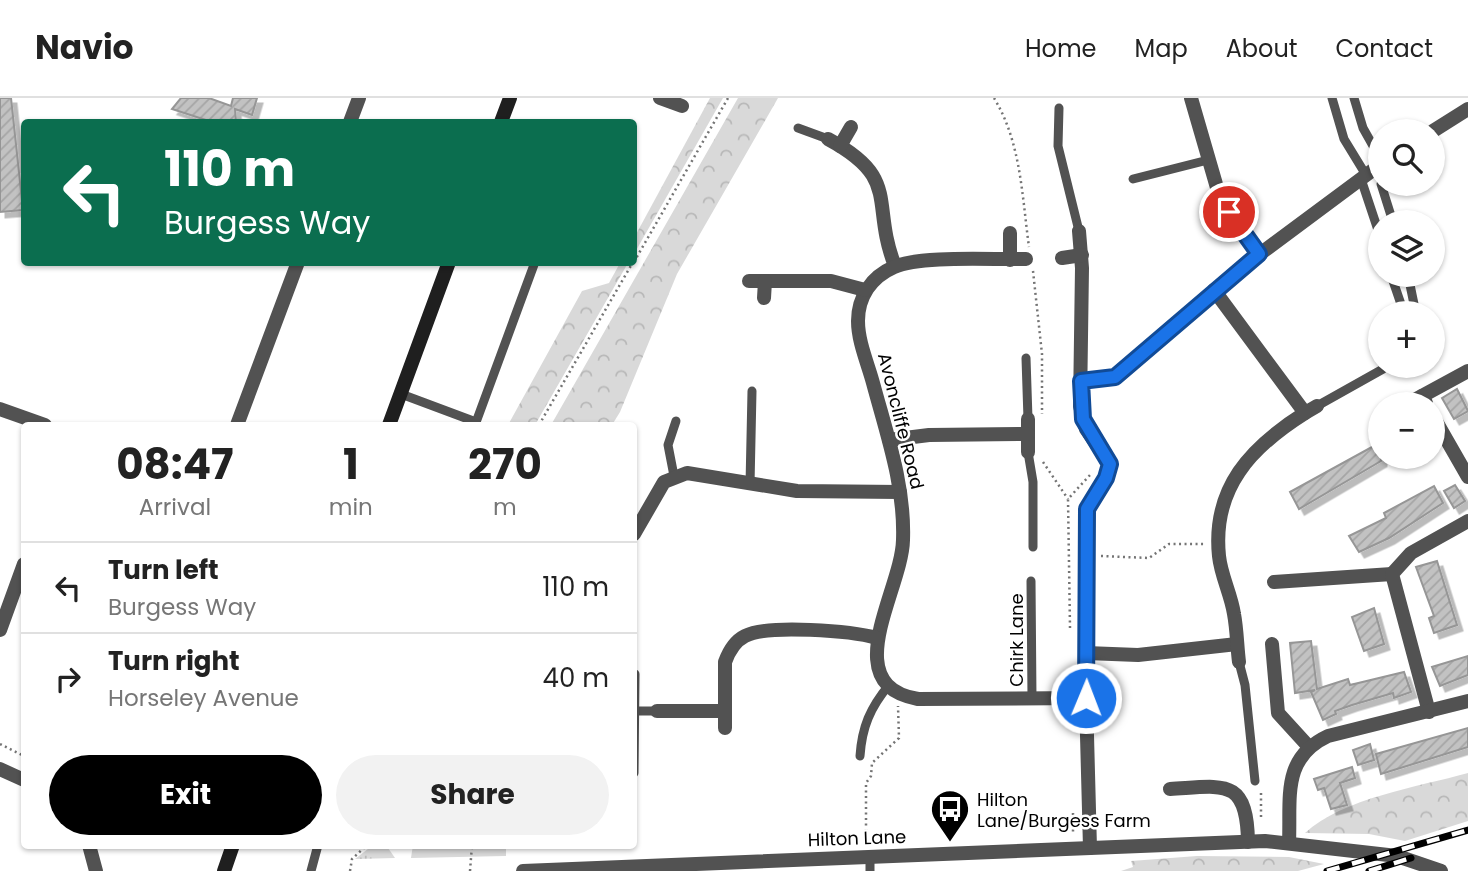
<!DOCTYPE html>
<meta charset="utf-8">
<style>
:root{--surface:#fff;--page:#f2f2f2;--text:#222;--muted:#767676;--line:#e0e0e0;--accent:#000}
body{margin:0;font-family:Poppins,sans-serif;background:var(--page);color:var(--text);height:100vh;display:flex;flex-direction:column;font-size:26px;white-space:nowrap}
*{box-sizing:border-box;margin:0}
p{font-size:23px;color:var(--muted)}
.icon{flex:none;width:38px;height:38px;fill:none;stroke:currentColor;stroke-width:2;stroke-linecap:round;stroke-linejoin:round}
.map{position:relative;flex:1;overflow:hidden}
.drawer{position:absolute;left:21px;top:324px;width:616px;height:427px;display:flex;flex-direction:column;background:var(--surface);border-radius:7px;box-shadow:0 2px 5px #0004}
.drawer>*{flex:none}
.banner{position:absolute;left:21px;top:21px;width:616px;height:147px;border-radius:7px;box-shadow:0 2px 5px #0004;background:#0b6e4f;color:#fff;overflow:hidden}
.controls{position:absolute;left:1368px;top:21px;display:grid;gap:14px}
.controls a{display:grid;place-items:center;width:77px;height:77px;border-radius:50%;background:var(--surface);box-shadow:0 2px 5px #0004;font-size:35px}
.pin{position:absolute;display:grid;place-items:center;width:60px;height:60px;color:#fff;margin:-30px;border:4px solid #fff;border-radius:50%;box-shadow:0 2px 7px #0007}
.me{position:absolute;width:77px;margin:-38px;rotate:1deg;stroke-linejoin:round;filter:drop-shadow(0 0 5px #0008)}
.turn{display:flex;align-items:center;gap:24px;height:147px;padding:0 28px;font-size:32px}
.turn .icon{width:91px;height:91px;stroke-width:2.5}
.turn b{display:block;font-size:49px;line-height:60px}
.eta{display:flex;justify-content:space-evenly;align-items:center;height:119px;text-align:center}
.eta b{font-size:42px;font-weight:700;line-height:49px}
.primary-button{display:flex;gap:14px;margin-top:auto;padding:14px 28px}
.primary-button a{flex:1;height:80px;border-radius:42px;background:var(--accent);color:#fff;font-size:28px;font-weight:700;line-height:80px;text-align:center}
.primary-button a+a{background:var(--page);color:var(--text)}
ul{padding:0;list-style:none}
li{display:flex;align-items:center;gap:21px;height:91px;padding:0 28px;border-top:2px solid var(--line)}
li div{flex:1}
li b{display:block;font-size:26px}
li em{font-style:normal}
header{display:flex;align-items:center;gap:42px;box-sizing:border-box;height:98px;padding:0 35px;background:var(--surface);border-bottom:2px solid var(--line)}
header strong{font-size:33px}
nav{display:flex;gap:38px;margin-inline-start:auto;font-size:24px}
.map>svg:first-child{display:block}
.grass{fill:url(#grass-tufts)}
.forest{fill:url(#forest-crowns)}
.green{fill:#d9d9d9}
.building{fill:url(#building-hatch);stroke:#969696;stroke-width:2;filter:url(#shadow)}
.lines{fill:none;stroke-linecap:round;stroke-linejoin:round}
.path{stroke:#747474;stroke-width:2.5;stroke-dasharray:2 3.5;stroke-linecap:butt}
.service{stroke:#525252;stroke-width:9}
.minor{stroke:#525252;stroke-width:14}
.tertiary{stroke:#525252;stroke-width:14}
.secondary{stroke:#1f1f1f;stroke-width:14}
.rail-casing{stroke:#000;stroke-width:7}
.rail{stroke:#fff;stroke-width:4.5;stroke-dasharray:13;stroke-linecap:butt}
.route-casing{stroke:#114b97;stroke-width:18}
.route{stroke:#1a73e8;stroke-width:12}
.labels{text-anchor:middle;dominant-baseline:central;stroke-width:5;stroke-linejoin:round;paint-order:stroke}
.street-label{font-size:18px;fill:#000;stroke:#fff}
.poi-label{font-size:18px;fill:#000;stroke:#fff;text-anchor:start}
</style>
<header>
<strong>Navio</strong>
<nav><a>Home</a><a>Map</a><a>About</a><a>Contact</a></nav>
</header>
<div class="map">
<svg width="1468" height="773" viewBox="0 0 1468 773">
<defs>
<pattern id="grass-tufts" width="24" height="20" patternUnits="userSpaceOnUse" patternTransform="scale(1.75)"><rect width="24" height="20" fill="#d9d9d9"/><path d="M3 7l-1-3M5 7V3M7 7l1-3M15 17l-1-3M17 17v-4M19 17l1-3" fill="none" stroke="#b8b8b8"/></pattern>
<pattern id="forest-crowns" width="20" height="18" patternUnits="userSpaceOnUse" patternTransform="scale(1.75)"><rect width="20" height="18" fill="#d9d9d9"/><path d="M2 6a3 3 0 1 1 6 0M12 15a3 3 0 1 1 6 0" fill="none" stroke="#b8b8b8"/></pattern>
<pattern id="building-hatch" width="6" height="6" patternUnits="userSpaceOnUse" patternTransform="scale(1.75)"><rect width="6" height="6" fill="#c2c2c2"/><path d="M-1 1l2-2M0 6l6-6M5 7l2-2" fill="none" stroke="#a5a5a5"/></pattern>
<filter id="shadow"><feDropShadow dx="5.5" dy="5.5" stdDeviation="0" flood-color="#0004"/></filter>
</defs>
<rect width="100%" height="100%" fill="#fff"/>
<path class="grass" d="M373,747h13l9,13 -40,1z"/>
<g class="forest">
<path d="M710,0h13l-89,156v-16z"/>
<path d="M738,0h40l-101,176 -57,138 -8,13h-61z"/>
<path d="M620,165h8l-93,162h-27l74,-134 27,-8z"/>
<path d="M1468,675v48l-63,20 -36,-7 -64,-1c38,-35 113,-46 163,-60z"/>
<path d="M1197,758l92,1 35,7 -26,7h-177l12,-4 -2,-6z"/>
</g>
<path class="green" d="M413,747h93v11l-95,2z"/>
<g class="building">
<path d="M0,0h11l12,112 -23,2z"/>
<path d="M181,0h28l22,8 2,-8h24l-5,17 -17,-6 1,13h-24l-40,-13z"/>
<path d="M1457,291l11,22 -14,8 -12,-21z"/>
<path d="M1381,344v19l-82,48 -9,-17z"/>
<path d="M1455,387l10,16 -11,7 -10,-17z"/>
<path d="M1434,388l9,17 -54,35 -30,14 -10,-16 37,-18 -2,-5z"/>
<path d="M1437,463l20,64 -23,8 -5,-15 5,-2 -18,-49z"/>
<path d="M1374,510l10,36 -20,7 -12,-34z"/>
<path d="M1311,543l6,48 31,-10 2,6 54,-13 7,20 -17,6 -1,-5 -41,12 -17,6 1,3 -13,6 -12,-28 4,-2 -20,3 -5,-50z"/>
<path d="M1468,558v19l-28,11 -8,-19z"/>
<path d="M1468,630v19l-87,27 -5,-20z"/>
<path d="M1370,646l4,16 -16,5 -5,-15z"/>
<path d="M1352,669l3,11 -15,5 7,22 -16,4 -7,-21 -6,2 -4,-11z"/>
</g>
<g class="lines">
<g class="path">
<path d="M994,0c27,44 28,98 35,149"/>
<path d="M634,164l94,-164"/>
<path d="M1033,173l9,83v60"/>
<path d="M539,327l94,-163"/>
<path d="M1043,364l25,37"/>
<path d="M1101,458l48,2 20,-14h36"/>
<path d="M1070,530l-2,-129 22,-24"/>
<path d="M0,646l24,12"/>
<path d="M1261,695v24"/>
<path d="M1073,715v21"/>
<path d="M866,744v-59l5,-7 1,-13 27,-25 -1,-32"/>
<path d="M350,773l2,-12 15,-14"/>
<path d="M470,773l2,-26"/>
</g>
<g class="service">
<path d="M1332,0l12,41 22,36"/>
<path d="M1354,0l9,30 18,32"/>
<path d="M1059,10l-1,38 21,85"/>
<path d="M798,30l30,11"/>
<path d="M1133,81l75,-19"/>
<path d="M1361,81l20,60"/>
<path d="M1381,86l12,38"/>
<path d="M1391,177l13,38 11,-4 -7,-34"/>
<path d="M1026,260l2,61"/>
<path d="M401,296l75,28"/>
<path d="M1317,308l66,-37"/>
<path d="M475,327l60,-163"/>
<path d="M1028,354l5,30v65"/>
<path d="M674,378l-6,-31 8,-24"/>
<path d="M750,387l2,-94"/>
<path d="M1031,483l1,118"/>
<path d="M1239,564l6,23 10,96"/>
<path d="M634,613h23"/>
<path d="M860,658c2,-29 10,-48 29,-71"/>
<path d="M634,675l1,-99"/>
<path d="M870,758v15"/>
<path d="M311,773l7,-26"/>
</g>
<g class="minor">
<path d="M660,0l22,8"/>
<path d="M1191,0l29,100 39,56"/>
<path d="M350,24l9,-24"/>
<path d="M1433,33l35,-22"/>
<path d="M828,41c74,40 42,63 67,127"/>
<path d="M840,48l11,-19"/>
<path d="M1079,133l3,37 -2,138 6,23 24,35c-2,21 -22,32 -24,55v179l4,150"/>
<path d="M1010,135v27"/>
<path d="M1062,160l20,-3"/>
<path d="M1026,161c-32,1 -105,-4 -132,8 -23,10 -36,30 -36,54 0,21 10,43 15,62 14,52 32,103 30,157 -1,50 -67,145 15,159l168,-1"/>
<path d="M749,183h82l34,9"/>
<path d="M1214,192l91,123 12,-7"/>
<path d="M764,200l1,-17"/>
<path d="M1081,283l34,-4 126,-109 140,-104"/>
<path d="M1422,298l46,-25"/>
<path d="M1407,306l15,-8 4,7"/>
<path d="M0,311l45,16"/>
<path d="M1433,318l35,61"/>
<path d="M1028,321v33"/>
<path d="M1380,321h1"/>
<path d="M237,327l61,-163"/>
<path d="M889,342l40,-5 99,-1"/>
<path d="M634,436l30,-52 23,-9 110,18 103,1"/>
<path d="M1274,484l118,-8"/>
<path d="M0,532l24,-66"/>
<path d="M1272,546l6,69 31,34"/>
<path d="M1086,555l52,2 99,-11"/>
<path d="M1239,564c-2,-16 -2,-32 -5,-48 -3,-20 -13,-38 -15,-58 -7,-68 32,-109 86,-143"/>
<path d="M657,613h68"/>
<path d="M1429,614l-37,-138 19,-21 57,-32"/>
<path d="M725,630v-66c4,-11 10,-21 20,-26 23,-12 107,-5 132,2"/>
<path d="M0,671l24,11"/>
<path d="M1170,691c54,-3 77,-12 78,53"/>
<path d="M1289,745c2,-45 -8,-85 39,-107l140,-35"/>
<path d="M89,747l7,26"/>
</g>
<path class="tertiary" d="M523,773l742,-30 132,15 44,15"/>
<g class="secondary">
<path d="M501,24l9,-24"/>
<path d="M389,327l60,-163"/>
<path d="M224,773l9,-26"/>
</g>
<g class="rail-casing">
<g id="rail">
<path d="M1327,773l141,-41"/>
<path d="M1369,773l42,-13"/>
</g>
</g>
<use href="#rail" class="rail"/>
</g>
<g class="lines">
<g class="route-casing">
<path id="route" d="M1086,600l1,-189 19,-31 4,-14 -27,-45 -2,-38 34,-4 144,-123 -30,-42"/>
</g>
<use href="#route" class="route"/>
</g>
<defs>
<g id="bus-pin" transform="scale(2.0125)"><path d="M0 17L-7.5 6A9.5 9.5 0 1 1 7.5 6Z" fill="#000" stroke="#fff"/><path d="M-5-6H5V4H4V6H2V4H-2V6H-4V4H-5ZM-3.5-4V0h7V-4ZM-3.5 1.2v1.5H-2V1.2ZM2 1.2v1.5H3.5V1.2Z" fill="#fff"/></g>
</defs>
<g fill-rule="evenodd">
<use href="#bus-pin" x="950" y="711"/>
</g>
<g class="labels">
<g class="street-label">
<text transform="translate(901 323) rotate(76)">Avoncliffe Road</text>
<text transform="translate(1016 542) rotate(-90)">Chirk Lane</text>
<text transform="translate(857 740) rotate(-2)">Hilton Lane</text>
</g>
<g class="poi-label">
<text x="977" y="701">Hilton<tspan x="977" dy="21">Lane/Burgess Farm</tspan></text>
</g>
</g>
</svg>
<div class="controls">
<a><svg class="icon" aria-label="search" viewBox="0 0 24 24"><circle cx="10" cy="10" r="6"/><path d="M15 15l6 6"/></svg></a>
<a><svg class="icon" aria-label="layers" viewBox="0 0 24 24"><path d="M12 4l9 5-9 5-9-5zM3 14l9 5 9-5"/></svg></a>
<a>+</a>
<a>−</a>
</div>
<div class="pin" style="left:1229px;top:114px;background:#d93025"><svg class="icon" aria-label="arrive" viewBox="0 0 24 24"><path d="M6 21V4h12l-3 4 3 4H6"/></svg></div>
<svg class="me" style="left:1086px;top:600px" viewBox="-20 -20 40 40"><circle r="17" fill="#1a73e8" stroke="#fff" stroke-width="3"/><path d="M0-11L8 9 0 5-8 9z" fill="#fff"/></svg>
<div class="banner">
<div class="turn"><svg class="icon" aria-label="left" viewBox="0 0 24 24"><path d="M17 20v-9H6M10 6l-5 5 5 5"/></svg><div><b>110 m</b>Burgess Way</div></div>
</div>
<section class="drawer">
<div class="eta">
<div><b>08:47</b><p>Arrival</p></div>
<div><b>1</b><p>min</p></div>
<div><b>270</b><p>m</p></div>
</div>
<ul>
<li><svg class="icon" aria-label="left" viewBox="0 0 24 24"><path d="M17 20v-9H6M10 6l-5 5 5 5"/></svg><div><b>Turn left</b><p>Burgess Way</p></div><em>110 m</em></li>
<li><svg class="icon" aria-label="right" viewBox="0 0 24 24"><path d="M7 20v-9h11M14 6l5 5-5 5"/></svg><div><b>Turn right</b><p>Horseley Avenue</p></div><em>40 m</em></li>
</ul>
<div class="primary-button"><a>Exit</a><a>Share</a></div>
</section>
</div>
